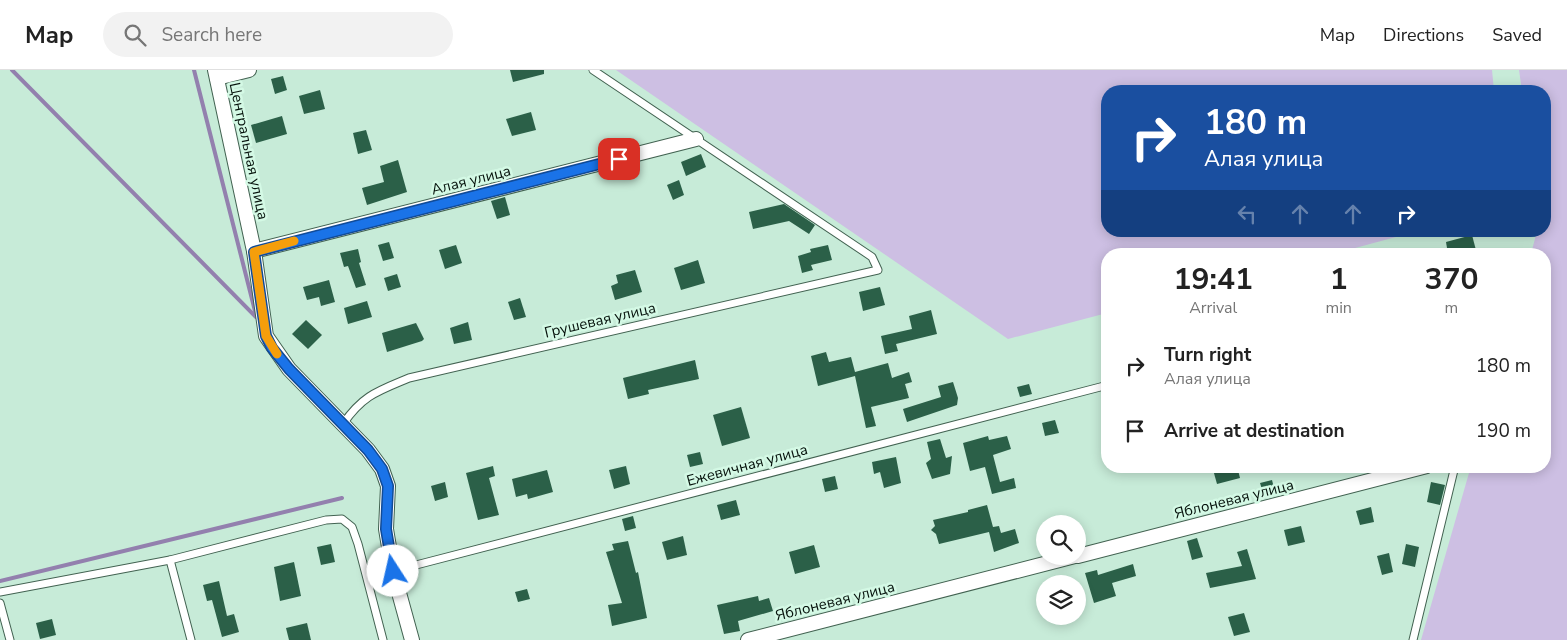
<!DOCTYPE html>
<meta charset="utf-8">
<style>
:root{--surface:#fff;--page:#f2f2f2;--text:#222;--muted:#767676;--line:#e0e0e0}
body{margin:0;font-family:"Nunito Sans",sans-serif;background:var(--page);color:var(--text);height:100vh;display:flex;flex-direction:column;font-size:19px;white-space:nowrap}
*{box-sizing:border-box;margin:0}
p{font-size:16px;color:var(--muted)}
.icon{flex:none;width:28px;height:28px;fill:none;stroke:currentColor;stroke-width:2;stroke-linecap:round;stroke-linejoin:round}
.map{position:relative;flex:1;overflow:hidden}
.details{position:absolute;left:1101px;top:178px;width:450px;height:225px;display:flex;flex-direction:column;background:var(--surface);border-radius:20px;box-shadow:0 2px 12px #0003}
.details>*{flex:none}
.guide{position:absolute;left:1101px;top:15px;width:450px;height:152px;border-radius:20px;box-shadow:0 2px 12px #0003;background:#1a4fa0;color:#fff;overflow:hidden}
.buttons{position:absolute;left:1036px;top:445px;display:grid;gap:10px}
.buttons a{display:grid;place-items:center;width:50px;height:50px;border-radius:50%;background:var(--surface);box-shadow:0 2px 12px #0003;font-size:25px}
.pin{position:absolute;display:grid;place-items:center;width:42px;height:42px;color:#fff;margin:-21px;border-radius:10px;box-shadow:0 2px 8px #0006}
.me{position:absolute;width:55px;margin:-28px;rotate:350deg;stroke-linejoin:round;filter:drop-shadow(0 0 4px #0008)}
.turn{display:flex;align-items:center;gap:18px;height:105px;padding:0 20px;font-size:22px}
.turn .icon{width:65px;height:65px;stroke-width:2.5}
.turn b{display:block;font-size:35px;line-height:42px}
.lanes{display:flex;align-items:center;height:48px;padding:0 20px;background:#0003;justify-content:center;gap:25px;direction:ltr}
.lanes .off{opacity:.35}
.eta{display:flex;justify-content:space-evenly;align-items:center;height:85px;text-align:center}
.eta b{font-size:30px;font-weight:700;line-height:35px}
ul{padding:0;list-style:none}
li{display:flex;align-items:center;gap:15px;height:65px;padding:0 20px}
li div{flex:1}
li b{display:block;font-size:19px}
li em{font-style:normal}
header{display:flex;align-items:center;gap:30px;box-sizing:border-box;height:70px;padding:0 25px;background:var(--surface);border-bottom:1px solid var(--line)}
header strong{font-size:24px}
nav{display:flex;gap:28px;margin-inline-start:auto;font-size:18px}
.search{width:350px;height:45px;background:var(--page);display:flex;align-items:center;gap:12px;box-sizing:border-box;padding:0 18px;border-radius:28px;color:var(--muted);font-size:19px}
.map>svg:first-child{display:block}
.green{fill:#cdbfe3}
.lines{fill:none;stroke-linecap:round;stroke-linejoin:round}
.stream{stroke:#9380ae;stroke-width:4}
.building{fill:#2b6048}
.lane-casing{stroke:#426251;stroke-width:9}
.street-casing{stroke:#426251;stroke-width:16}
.lane{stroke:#fff;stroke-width:7}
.street{stroke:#fff;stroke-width:14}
.route-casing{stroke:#114b97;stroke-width:12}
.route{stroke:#1a73e8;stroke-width:9}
.slow{stroke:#f59e0b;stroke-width:9}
.labels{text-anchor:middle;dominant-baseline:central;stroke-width:5;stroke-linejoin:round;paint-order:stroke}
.street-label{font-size:15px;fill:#05110b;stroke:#d4f9e5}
</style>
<header>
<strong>Map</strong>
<div class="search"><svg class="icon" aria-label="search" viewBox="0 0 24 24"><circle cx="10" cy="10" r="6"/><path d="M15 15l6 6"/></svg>Search here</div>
<nav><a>Map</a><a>Directions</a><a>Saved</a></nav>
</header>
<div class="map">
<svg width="1567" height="570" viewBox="0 0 1567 570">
<rect width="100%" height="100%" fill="#c7ebd8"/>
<g class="green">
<path d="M616,0h876l2,21h-386v140h310l-85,23h-225l-1,59 -99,26z"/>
<path d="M1519,0h48v570h-146l50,-174h74v-212h-14l6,-23h8v-140h-23z"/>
</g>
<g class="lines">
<g class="stream">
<path d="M12,0l244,247"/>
<path d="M194,0l62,245"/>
<path d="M0,511l342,-83"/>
</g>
</g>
<g class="building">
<path d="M510,0h34v4l-31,8z"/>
<path d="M283,6l4,14 -12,4 -4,-15z"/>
<path d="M320,20l5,19 -21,5 -5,-18z"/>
<path d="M531,42l5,18 -24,6 -6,-17z"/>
<path d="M282,46l5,18 -31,9 -5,-18z"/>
<path d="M366,60l6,20 -14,4 -5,-21z"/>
<path d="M701,84l5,13 -20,9 -5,-14z"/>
<path d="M398,90l9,32 -40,13 -5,-17 22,-6 -4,-16z"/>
<path d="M679,110l5,15 -11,5 -6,-15z"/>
<path d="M505,127l5,18 -13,4 -6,-18z"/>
<path d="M784,134l31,21 -6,9 -20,-13 -36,8 -4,-17z"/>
<path d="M1472,165l5,19h-29l-2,-12z"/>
<path d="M389,172l5,16 -11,3 -5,-16z"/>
<path d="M456,175l6,18 -17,6 -6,-19z"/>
<path d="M828,175l4,15 -21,5 2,5 -11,3 -4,-17 13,-4 -1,-3z"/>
<path d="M358,179l3,13 -2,1 7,22 -10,3 -8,-22 -4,1 -4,-14z"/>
<path d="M698,190l7,23 -24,7 -7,-22z"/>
<path d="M635,200l7,22 -27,8 -4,-14 7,-3 -2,-8z"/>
<path d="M397,204l4,13 -13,4 -4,-13z"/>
<path d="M329,210l6,22 -14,4 -2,-9 -12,3 -4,-13z"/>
<path d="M880,217l5,18 -22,6 -4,-19z"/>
<path d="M520,228l6,19 -12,3 -6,-18z"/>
<path d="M367,231l5,16 -24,7 -4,-16z"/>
<path d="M931,240l6,24 -41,10 2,7 -13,3 -4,-18 31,-7 -3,-13z"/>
<path d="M306,250l16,15 -14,14 -16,-15z"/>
<path d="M468,252l4,18 -18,4 -4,-16z"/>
<path d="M416,253l8,16 -2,2 -35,11 -5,-19z"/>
<path d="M826,282l3,10 22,-5 4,15 33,-9 4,15 17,-6 3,10 -7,2 4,14 -38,9 5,19 -10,2 -11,-52 -37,10 -7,-30z"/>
<path d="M695,290l4,19 -51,11 1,4 -21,5 -5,-21z"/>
<path d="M953,312l5,16 -1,7 -50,17 -4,-13 38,-12 -3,-11z"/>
<path d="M1029,314l3,10 -12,3 -3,-10z"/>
<path d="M741,337l9,31 -28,8 -9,-31z"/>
<path d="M1055,350l4,13 -14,3 -3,-13z"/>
<path d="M988,366l1,4 18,-4 4,13 -18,6 7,27 14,-4 2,10 -24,6 -7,-27 -15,4 -7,-28z"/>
<path d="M940,369l6,19 6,-2 -2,18 -18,5 -6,-16 5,-4 -4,-17z"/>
<path d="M700,382l3,12 -13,3 -3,-12z"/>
<path d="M896,387l5,26 -17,5 -4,-16 -6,2 -2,-12z"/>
<path d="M493,396l2,10 -6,2 10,37 -21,5 -12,-47z"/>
<path d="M626,396l4,18 -16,5 -5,-19z"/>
<path d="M1212,396h25l3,12 -23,6z"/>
<path d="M547,400l6,22 -25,7 -1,-5 -11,3 -4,-18z"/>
<path d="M835,406l3,13 -13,3 -3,-13z"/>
<path d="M1272,410l3,12 -11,4 -4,-13z"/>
<path d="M445,412l3,15 -13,4 -4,-15z"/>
<path d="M1431,412l14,3 -5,20 -13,-3z"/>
<path d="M736,430l4,15 -19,5 -4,-15z"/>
<path d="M987,435l6,22 6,-1 2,7 14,-4 4,14 -25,9 -5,-20 -50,12 -3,-10 -5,-4 4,-4 -2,-6 35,-8v-2z"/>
<path d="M1371,437l3,15 -14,3 -4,-14z"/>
<path d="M633,446l3,12 -11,3 -3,-12z"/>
<path d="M1301,456l4,16 -17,4 -4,-16z"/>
<path d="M683,466l4,19 -20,5 -5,-18z"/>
<path d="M1197,468l6,19 -11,3 -5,-19z"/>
<path d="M628,471l8,32 2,-1 9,46 -35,8 -4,-21 14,-2 -16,-51 8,-2 -2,-6z"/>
<path d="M331,474l4,18 -14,3 -4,-18z"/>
<path d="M1406,474l13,3 -4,20 -13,-3z"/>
<path d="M814,475l6,22 -25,7 -6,-22z"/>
<path d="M1247,479l9,30 -46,9 -4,-15 36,-7 -5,-14z"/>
<path d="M1389,483l4,19 -11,3 -5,-19z"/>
<path d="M294,492l7,34 -21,5 -6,-34z"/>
<path d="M1133,494l3,12 -24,7 4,13 -22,7 -9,-30 12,-3 1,5z"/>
<path d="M219,511l8,35 7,-2 5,18 -17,5 -10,-37 -5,1 -4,-16z"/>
<path d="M527,519l3,10 -12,3 -3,-10z"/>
<path d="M758,526l1,5 10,-3 4,13 -35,10 2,10 -16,3 -7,-29z"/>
<path d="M1244,543l6,19 -16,4 -6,-19z"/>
<path d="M52,549l4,16 -16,4 -4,-16z"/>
<path d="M307,553l4,17h-22l-3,-12z"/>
</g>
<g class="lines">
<g class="lane-casing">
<g id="lane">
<path d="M343,354c20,-29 35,-33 66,-46l469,-108 -6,-13 -279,-187"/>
<path d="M170,490l21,80"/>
<path d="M393,501l715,-186"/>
<path d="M0,522l170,-32 156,-40 16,-1 10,8 6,17 25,96"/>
<path d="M0,533l10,37"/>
<path d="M1413,570l42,-174"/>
</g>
</g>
<g class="street-casing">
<g id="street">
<path d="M215,0l39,181 12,85 23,33 79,81 14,19 6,17 -2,43 7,42 19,69"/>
<path d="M217,8l32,-8"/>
<path d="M254,181l442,-112"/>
<path d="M1078,486l349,-90"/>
<path d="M748,570l327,-84"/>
</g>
</g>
<use href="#lane" class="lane"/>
<use href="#street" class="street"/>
</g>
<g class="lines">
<g class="route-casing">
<path id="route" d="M393,501l-7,-42 2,-43 -6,-17 -14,-19 -79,-81 -17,-21 -6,-12 -12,-84 365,-93"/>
</g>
<use href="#route" class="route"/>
<path class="slow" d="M277,284l-11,-18 -12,-84 40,-11"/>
</g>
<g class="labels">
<g class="street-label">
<text transform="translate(249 81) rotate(78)">Центральная улица</text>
<text transform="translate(471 110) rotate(-14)">Алая улица</text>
<text transform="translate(600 250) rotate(-13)">Грушевая улица</text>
<text transform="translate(747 395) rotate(-15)">Ежевичная улица</text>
<text transform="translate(1234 429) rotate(-14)">Яблоневая улица</text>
<text transform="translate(835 531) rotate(-14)">Яблоневая улица</text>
</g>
</g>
</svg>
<div class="buttons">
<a><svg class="icon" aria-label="search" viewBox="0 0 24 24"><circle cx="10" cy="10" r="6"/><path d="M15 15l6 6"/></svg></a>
<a><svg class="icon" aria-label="layers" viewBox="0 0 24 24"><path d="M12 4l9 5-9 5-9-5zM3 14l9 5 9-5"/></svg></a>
</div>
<div class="pin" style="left:619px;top:89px;background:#d93025"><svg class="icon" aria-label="arrive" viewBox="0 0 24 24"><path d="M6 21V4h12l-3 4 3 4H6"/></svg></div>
<svg class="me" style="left:393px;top:501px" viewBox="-20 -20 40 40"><circle r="19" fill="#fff"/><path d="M0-13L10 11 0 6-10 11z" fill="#1a73e8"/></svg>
<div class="guide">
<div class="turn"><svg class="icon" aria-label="right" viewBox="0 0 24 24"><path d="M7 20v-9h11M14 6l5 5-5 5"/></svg><div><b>180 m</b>Алая улица</div></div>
<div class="lanes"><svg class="icon off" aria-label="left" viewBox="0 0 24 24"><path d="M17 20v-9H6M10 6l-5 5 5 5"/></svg><svg class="icon off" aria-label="ahead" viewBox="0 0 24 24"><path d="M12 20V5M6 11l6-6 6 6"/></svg><svg class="icon off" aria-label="ahead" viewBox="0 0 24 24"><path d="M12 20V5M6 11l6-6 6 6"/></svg><svg class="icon" aria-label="right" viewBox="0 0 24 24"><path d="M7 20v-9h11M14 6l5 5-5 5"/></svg></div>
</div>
<section class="details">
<div class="eta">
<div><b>19:41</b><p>Arrival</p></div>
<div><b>1</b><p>min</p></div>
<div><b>370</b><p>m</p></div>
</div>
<ul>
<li><svg class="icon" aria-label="right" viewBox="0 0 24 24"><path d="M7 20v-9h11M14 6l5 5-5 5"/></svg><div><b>Turn right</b><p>Алая улица</p></div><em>180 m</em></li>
<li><svg class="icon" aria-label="arrive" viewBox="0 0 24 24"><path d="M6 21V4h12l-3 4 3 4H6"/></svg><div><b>Arrive at destination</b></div><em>190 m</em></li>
</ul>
</section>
</div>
